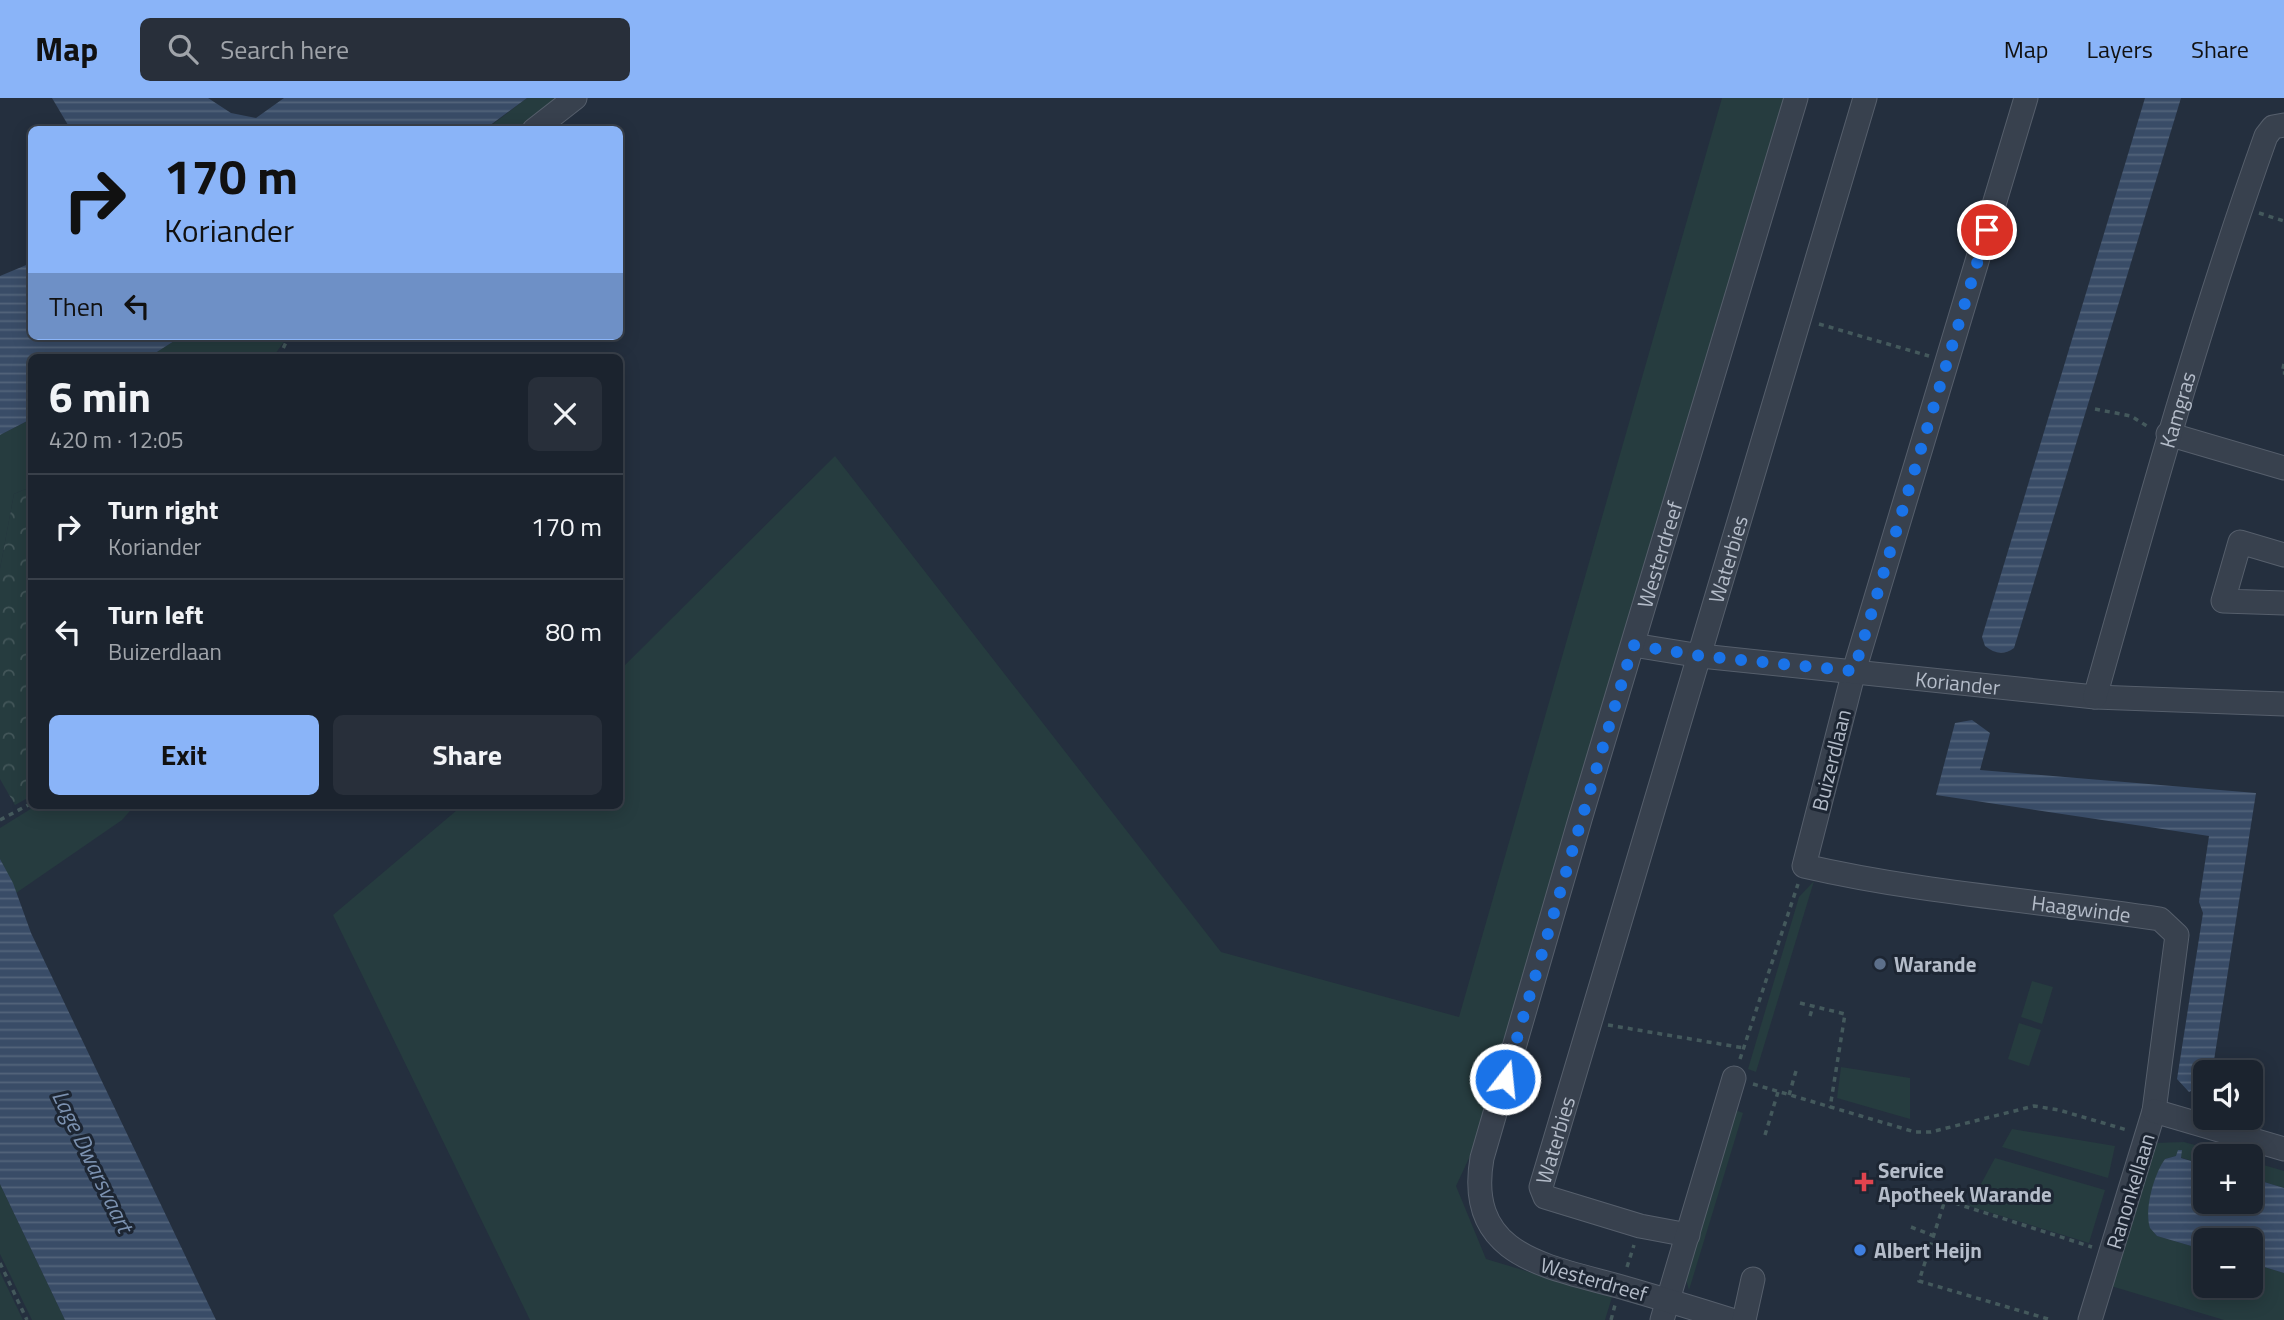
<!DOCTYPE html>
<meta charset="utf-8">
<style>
:root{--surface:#1b232e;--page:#282f3a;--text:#f1f3f6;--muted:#a0a4aa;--line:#39404a;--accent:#8ab4f8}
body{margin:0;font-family:"Titillium Web",sans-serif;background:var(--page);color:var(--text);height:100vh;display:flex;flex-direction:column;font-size:26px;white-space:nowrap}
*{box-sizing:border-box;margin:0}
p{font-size:23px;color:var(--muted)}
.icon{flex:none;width:38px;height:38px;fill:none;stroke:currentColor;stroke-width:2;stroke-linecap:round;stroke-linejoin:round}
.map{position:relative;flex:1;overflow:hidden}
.sheet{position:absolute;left:28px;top:256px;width:595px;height:455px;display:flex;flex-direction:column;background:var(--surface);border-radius:10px;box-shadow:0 4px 18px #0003,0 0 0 2px var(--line)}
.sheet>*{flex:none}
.hud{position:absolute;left:28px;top:28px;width:595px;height:214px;border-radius:10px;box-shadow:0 4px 18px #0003,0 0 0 2px var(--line);background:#8ab4f8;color:#111;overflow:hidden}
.controls{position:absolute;left:2193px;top:962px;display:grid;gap:14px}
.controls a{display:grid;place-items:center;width:70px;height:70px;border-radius:10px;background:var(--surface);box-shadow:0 4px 18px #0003,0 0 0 2px var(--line);font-size:35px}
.pin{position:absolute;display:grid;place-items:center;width:60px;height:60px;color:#fff;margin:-30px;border:4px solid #fff;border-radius:50%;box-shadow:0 2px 7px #0007}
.me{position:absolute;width:77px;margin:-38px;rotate:16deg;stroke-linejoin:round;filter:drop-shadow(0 0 5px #0008)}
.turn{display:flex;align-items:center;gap:24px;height:147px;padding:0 21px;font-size:32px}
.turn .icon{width:91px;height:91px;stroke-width:2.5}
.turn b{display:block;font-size:49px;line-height:60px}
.then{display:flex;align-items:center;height:66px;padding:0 21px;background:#0003;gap:14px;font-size:26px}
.round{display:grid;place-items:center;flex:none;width:74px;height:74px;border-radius:10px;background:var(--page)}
.head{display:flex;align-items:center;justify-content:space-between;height:119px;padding:0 21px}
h1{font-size:42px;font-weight:700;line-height:52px}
.cta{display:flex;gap:14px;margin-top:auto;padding:14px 21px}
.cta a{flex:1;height:80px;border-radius:10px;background:var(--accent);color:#111;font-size:28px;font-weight:700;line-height:80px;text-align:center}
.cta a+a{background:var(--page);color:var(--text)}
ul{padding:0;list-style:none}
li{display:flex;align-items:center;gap:21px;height:105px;padding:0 21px;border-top:2px solid var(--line)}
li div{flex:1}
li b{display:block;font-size:26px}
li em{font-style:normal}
header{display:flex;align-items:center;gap:42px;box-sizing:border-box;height:98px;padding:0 35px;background:var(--accent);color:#111}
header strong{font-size:33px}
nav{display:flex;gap:38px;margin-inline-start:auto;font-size:24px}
.search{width:490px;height:63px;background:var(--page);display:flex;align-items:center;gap:18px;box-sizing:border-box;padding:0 24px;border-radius:10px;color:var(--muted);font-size:26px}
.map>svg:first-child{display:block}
.green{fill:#263c3f}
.forest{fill:url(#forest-crowns)}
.water{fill:url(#water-rules)}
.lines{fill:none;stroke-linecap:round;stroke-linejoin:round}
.minor-casing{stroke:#565f6c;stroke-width:25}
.path{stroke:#44595c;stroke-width:3.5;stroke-dasharray:5 5;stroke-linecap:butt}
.minor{stroke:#38414e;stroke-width:23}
.route{stroke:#1a73e8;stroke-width:12;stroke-dasharray:0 21.6}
.service-dot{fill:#5c6f8a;stroke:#1d2633;stroke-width:2.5}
.health-dot{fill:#e0444e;stroke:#1d2633;stroke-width:2.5}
.shop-dot{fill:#3f7fe0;stroke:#1d2633;stroke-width:2.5}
.labels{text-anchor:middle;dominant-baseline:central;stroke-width:6;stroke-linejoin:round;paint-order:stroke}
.street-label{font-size:21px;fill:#b4bcc9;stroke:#1d2633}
.poi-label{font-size:21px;font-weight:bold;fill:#b4bcc9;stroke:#1d2633;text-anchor:start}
.water-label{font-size:23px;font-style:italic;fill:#7c92b1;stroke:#1d2633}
</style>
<header>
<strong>Map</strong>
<div class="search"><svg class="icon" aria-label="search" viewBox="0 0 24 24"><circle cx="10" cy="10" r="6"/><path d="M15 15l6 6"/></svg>Search here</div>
<nav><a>Map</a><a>Layers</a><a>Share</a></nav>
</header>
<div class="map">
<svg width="2284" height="1222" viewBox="0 0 2284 1222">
<defs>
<pattern id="forest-crowns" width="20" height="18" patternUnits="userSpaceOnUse" patternTransform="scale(1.75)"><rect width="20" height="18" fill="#263c3f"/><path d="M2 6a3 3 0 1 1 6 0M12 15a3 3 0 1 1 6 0" fill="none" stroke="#435659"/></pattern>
<pattern id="water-rules" width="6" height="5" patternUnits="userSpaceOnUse" patternTransform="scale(1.75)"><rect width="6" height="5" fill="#394c67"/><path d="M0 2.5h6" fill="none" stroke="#53647b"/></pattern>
</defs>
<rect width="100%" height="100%" fill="#242f3e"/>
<g class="green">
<path d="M527,0h39l-40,31 -41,1z"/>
<path d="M1722,0h63l-308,1043 -21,45 30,73 126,38 -7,23h-1075l-197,-405 130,-110h157v-135l215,-214 386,496 238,65z"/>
<path d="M182,238h106l-15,21h-124z"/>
<path d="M31,321v68l-17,7 -14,75v-134z"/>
<path d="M37,707h98l-13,15 -106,73 -16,-34v-31z"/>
<path d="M1814,783l-58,191 -8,-3 51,-172z"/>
<path d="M2032,883l21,6 -11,37 -21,-7z"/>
<path d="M2019,925l22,7 -12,36 -21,-7z"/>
<path d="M1841,969l69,11v41l-73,-21z"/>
<path d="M1735,1012l8,3 -54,177 -4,-14z"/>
<path d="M2012,1031l103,17 -7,32 -106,-31z"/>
<path d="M2184,1044l54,15h-33v8l-29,-9 -11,3 -14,42 -1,27 7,8 48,14v36h45l1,-23 33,10v47h-60l-113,-34 44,-143z"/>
<path d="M1995,1060l110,32 -16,53 -120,-37z"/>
<path d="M2250,1063l34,10v17l-33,-10z"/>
<path d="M0,1086l65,136h-33l-32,-66z"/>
<path d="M0,1174l23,48h-23z"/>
</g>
<path class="forest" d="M31,389v309l-16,9 -15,-26v-210l14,-75z"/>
<g class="water">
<path d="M52,0h156l23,15 25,5 28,-20h243l-42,31 -414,1z"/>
<path d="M2145,0h36l-167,550c-11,8 -20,5 -29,-2l-3,-9z"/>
<path d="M31,165l1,73h150l-33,21h-117l-1,62 -31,16v-159z"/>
<path d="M1972,622l18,13 -10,37 276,23 -44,280h-7v11l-16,8 -12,-13 26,-166 -4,-11 10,-66 -273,-41 19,-72z"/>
<path d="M0,761l13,24 18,50 185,387h-151l-65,-136z"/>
<path d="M2178,1052h4l-1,8 24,7v37h45l1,-24 33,10v85l-33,-10 -1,-22h-45v9l-48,-14 -7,-8c-6,-18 4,-54 15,-69l11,-3z"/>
</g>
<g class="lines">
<g class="minor-casing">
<g id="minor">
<path id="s1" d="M2026,0l-172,573 -50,195c117,27 237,35 356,53l17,16 -23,176 -64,209"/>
<path d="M534,32l41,-32"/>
<path d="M2168,336l116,34"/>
<path d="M2284,457l-44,-13 -17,59 61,2"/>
<path id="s2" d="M1633,547l68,11 394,41 189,7"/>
<path id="s3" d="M2095,599c53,-188 105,-377 171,-561l7,-9 11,-2"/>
<path d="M2154,1013l130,38"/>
<path id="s4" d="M1688,1137l-48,-9 -95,-29 -4,-10 324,-1089"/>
<path d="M1662,1222l72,-242"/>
<path id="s5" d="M1731,1222c-37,-12 -75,-23 -113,-34 -72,-20 -153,-30 -136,-128l99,-342 215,-718"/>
<path d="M1744,1222l9,-41"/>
</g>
</g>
<g class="path">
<path d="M2259,115l25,8"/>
<path d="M1819,226l110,32"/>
<path d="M279,259l10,-21"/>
<path d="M2284,266l-2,9h2"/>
<path d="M2095,311l36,7 19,12"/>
<path d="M0,722l32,-17"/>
<path d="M1800,905l45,11 -15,94"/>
<path d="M1810,918l3,-10"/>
<path d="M1608,927l136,23"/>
<path d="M1740,961l58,-175"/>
<path d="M1753,986l162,48h16l103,-26 25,4 68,20"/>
<path d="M1789,997l7,-24"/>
<path d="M1765,1037l13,-43"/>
<path d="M1911,1129l23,9"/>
<path d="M0,1165l27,57"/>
<path d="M1627,1169l7,-22"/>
<path d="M2048,1221l-129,-38 26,-81 147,47"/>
<path d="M1611,1222l4,-15"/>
</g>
<use href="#minor" class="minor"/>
</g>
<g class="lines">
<path class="route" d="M1505,981l128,-434 68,11 153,15 133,-441"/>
</g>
<circle class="service-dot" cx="1880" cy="866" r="7"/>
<path class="health-dot" d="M1860.5 1073.5h7v7h7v7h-7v7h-7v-7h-7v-7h7z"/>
<circle class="shop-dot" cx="1860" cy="1152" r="7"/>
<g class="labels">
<g class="street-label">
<text stroke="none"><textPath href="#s3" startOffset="299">Kamgras</textPath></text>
<text stroke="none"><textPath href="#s5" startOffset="961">Westerdreef</textPath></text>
<text stroke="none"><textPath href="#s4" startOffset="814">Waterbies</textPath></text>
<text stroke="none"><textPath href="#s2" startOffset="327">Koriander</textPath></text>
<text transform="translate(1831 662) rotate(-76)">Buizerdlaan</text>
<text stroke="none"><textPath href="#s1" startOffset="1080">Haagwinde</textPath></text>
<text stroke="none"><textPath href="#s4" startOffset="208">Waterbies</textPath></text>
<text transform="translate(2130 1093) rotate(-73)">Ranonkellaan</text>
<text transform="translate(1594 1181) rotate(16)">Westerdreef</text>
</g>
<g class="poi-label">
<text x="1894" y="866">Warande</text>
<text x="1878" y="1072">Service<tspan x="1878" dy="24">Apotheek Warande</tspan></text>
<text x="1874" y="1152">Albert Heijn</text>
</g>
<g class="water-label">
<text transform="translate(93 1063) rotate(64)">Lage Dwarsvaart</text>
</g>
</g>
</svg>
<div class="controls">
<a><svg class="icon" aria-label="sound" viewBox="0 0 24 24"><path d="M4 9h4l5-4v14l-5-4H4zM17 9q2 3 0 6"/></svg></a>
<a>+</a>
<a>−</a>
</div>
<div class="pin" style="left:1987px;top:132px;background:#d93025"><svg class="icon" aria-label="arrive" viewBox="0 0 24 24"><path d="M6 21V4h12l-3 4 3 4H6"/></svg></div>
<svg class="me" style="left:1505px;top:981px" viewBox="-20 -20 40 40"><circle r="17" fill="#1a73e8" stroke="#fff" stroke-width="3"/><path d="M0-11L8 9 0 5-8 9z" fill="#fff"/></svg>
<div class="hud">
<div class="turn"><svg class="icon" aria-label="right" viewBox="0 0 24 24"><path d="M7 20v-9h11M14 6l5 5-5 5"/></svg><div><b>170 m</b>Koriander</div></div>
<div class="then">Then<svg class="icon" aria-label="left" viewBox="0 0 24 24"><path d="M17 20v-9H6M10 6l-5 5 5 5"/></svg></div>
</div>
<section class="sheet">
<div class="head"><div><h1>6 min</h1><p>420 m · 12:05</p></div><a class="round"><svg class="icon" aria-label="close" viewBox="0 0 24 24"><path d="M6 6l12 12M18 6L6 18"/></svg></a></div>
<ul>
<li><svg class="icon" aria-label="right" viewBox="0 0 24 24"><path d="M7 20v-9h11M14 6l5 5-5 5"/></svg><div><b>Turn right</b><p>Koriander</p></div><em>170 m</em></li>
<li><svg class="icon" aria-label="left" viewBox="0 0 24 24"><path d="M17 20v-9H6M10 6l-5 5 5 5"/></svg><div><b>Turn left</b><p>Buizerdlaan</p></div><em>80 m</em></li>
</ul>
<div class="cta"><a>Exit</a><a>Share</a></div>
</section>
</div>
